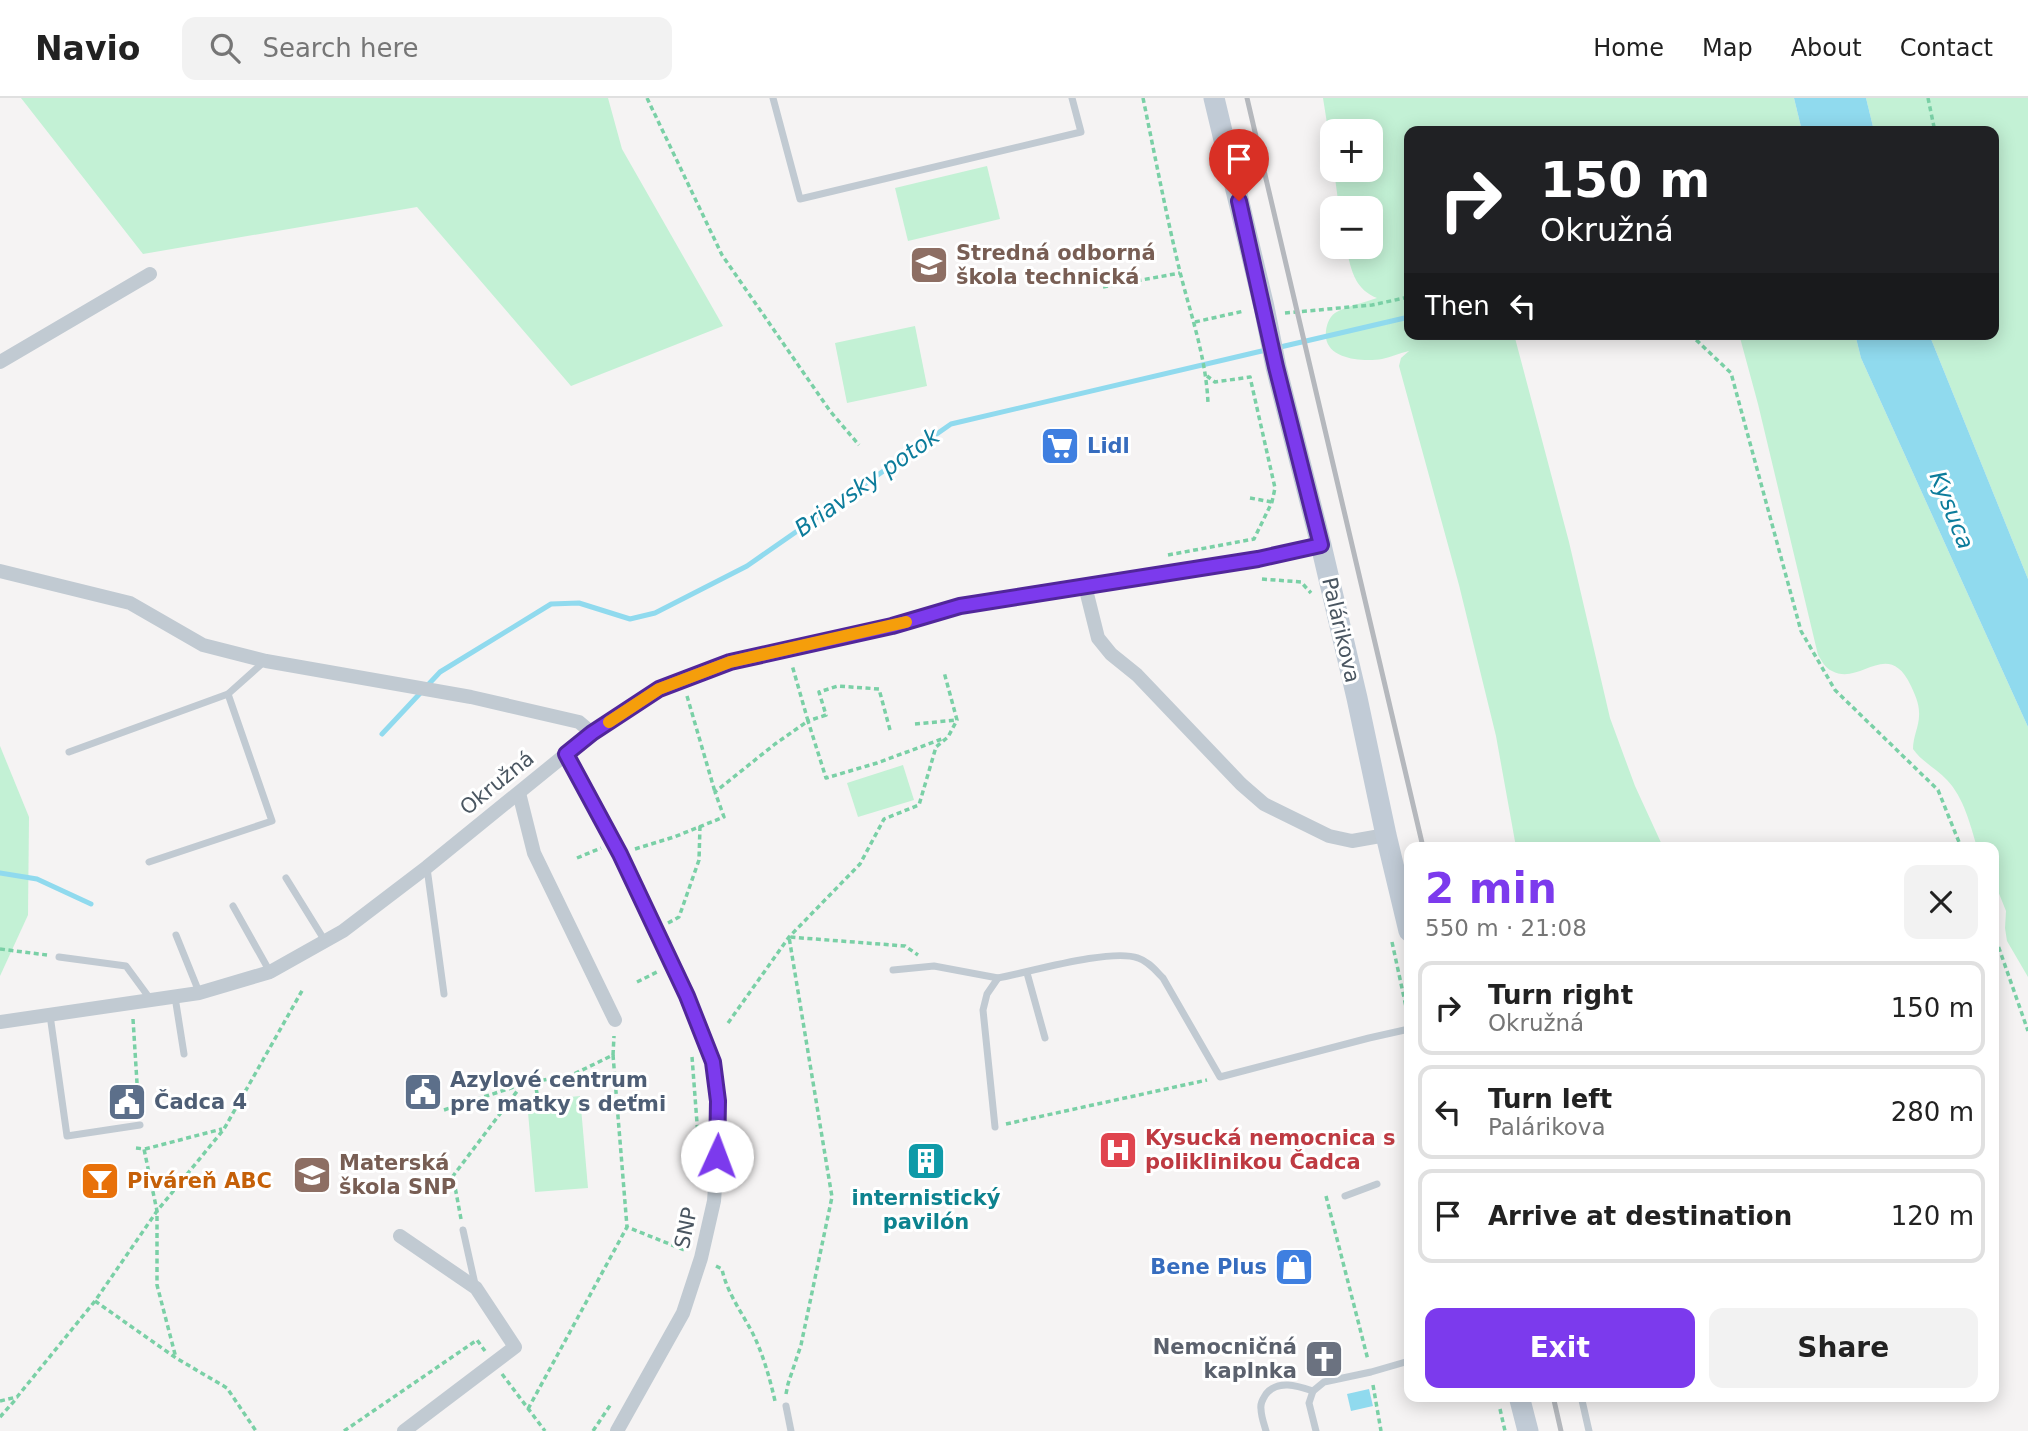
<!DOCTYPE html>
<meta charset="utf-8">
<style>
:root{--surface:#fff;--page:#f2f2f2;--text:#222;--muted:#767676;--line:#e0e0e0;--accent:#7c3aed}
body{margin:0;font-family:"DejaVu Sans",sans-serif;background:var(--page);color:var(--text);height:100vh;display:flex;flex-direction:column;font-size:26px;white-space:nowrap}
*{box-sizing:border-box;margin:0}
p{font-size:23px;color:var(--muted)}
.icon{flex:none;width:38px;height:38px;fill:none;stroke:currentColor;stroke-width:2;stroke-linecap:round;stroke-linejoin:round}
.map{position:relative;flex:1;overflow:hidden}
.details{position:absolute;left:1404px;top:744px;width:595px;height:560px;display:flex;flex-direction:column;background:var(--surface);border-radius:14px;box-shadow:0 4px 18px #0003}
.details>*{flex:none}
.banner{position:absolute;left:1404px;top:28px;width:595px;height:214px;border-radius:14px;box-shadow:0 4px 18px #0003;background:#202124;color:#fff;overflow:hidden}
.controls{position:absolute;left:1320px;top:21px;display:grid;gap:14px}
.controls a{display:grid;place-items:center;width:63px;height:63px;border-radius:14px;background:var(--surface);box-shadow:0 4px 18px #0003;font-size:35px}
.pin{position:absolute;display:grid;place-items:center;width:60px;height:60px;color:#fff;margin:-72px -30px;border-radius:50% 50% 50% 0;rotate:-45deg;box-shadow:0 0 7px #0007}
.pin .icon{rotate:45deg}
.me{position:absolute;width:77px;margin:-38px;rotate:2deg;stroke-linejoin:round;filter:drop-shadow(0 0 5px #0008)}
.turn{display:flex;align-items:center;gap:24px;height:147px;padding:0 21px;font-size:32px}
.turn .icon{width:91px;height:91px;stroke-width:2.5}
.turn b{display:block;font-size:49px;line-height:60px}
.then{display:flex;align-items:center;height:66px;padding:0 21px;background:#0003;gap:14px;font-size:26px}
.round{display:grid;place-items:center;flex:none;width:74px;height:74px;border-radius:14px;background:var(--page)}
.summary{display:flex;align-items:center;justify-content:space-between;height:119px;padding:0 21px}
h1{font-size:42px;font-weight:700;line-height:52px;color:var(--accent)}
.button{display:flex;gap:14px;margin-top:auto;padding:14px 21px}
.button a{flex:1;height:80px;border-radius:14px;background:var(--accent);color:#fff;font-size:28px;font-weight:700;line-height:80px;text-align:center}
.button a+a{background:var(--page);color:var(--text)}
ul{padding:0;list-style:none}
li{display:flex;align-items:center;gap:21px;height:94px;margin:0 14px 10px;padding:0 7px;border:4px solid var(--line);border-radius:14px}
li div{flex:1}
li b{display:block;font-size:26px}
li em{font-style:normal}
header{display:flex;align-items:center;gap:42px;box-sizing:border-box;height:98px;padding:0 35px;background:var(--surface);border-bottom:2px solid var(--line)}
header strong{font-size:33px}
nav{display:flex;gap:38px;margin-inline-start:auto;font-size:24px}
.search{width:490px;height:63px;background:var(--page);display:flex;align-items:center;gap:18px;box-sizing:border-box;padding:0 24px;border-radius:14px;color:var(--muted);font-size:26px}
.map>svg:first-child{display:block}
.green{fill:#c3f1d5}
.water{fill:#90daee}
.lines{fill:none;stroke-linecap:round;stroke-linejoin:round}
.stream{stroke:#90daee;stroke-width:5}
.path{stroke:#7ad0a6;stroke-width:3.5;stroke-dasharray:5 3.5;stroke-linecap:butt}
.lane{stroke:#c1cad2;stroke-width:7}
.street{stroke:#c1cad2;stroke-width:14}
.secondary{stroke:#c1cbd6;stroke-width:21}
.rail{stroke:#b5b8bd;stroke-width:5}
.route-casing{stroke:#51269a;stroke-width:18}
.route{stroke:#7c3aed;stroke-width:12}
.slow{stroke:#f59e0b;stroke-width:12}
.labels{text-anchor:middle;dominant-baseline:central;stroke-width:6;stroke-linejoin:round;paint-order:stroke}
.education-label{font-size:21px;font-weight:bold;fill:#785e54;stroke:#fff;text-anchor:start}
.shop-label{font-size:21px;font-weight:bold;fill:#366cbe;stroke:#fff;text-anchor:start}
.street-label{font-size:21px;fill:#4a5661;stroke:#fff}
.service-label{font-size:21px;font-weight:bold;fill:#4e5e75;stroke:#fff;text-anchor:start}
.health-label{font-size:21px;font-weight:bold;fill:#be3a42;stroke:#fff;text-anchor:start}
.food-label{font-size:21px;font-weight:bold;fill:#c56008;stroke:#fff;text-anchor:start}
.culture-label{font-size:21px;font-weight:bold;fill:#0d838f;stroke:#fff}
.worship-label{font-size:21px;font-weight:bold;fill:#5b616d;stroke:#fff;text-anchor:end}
.water-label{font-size:23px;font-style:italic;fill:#0c7c9b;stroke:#fff}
</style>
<header>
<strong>Navio</strong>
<div class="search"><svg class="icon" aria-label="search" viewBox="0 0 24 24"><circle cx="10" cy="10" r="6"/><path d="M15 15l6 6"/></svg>Search here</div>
<nav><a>Home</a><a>Map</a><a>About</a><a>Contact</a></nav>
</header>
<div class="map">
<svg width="2028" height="1333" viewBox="0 0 2028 1333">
<rect width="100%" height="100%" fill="#f5f3f3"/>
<g class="green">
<path d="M21,0h587l14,51 101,177 -152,60 -154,-179 -274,47z"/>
<path d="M1323,0h471l8,33h-393v203h103l3,4 54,204 41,176 25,68 28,61h-147l-20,-111 -37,-151 -60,-219 2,-8 8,-7c-9,2 -18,6 -27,8 -17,3 -53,1 -56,-21 -1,-9 2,-20 9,-25 9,-6 31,-11 42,-15 -23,-9 -26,-29 -31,-51h24v-39h-31l-5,-38h36v-39h-38v24z"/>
<path d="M1866,0h162v481l-99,-245h64v-203h-119z"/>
<path d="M987,68l13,53 -92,22 -13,-53z"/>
<path d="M915,228l12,60 -80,17 -12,-60z"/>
<path d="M1739,236h116l6,24 167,369v250l-21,-36 -2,-13 1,-17 -8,-20 -5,-6v-38h-16c-7,-23 -13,-49 -30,-67 -10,-11 -26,-19 -34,-31 0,-13 7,-24 6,-37 0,-9 -4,-17 -8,-26 -23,-49 -51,1 -79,-15 -7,-3 -10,-10 -14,-16l-60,-251z"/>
<path d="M0,648l29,71 -1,98 -28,61z"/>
<path d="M903,667l11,35 -56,17 -11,-34z"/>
<path d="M580,998l8,92 -53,4 -8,-91z"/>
</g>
<g class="water">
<path d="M1794,0h72l8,33h-72z"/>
<path d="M1855,236h74l99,245v148l-167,-369z"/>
<path d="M1369,1291l4,17 -22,5 -4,-17z"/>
</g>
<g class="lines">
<g class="stream">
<path d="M1276,250l133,-31"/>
<path d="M382,636l58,-62 111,-68 28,-1 51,16 25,-6 92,-47 204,-142 315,-74"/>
<path d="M0,775l37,6 54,25"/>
</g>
<g class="path">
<path d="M647,0l75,157 108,156 29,34"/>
<path d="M1143,0c12,58 23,116 37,174 11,44 26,85 28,131"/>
<path d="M1928,0l6,29"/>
<path d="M1103,189l77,-14"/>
<path d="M1285,215l87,-8 37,-8"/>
<path d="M1195,224l49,-11"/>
<path d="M1690,236l41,39 70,258 34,59 103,100 23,57"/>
<path d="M1250,400l22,4"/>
<path d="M1168,457l86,-16 18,-37 3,-14 -25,-111 -35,5 -8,-6"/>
<path d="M1262,481l39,3 10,11"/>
<path d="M687,598l28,96"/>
<path d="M915,626l42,-4"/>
<path d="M890,632l-11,-41 -41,-3 -19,6 7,23 -18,6 18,57 51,-15 65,-24"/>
<path d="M635,751l39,-12 50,-20 -9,-25 60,-48 33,-23 -16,-56"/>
<path d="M577,760l24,-10"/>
<path d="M668,825l11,-6 20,-57 1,-34"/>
<path d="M1993,833l35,100"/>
<path d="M1392,844l16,74"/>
<path d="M0,851l47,6"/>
<path d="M637,884l20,-10"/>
<path d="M133,921l6,96"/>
<path d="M728,925l61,-86 71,-73 24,-45 35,-14 17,-58 12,-10 9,-17 -13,-48"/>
<path d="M613,957l14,172"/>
<path d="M692,959l6,79v35"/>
<path d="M535,983l3,19"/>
<path d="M444,1012l79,-26 51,-10 39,-19 1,-19"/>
<path d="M1006,1026l201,-44"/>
<path d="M136,1050l8,1 13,62v74l19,73"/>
<path d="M145,1051l77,-20"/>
<path d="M1326,1098l42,164"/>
<path d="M461,1121l-8,-43 68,-90"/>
<path d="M716,1168l6,3c5,25 22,46 33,69 9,20 15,41 20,63"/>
<path d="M95,1203l81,57 51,30 29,43"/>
<path d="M502,1276l43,57"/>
<path d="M1373,1287l8,46"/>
<path d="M786,1296l2,-10 13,-39 31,-148 -43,-260 116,9 13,9"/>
<path d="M0,1303l17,-4 78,-96 62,-90 67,-82 79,-140"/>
<path d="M528,1311l99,-182 60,24"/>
<path d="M1500,1311l5,22"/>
<path d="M0,1319l16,-18"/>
<path d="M344,1333l133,-91 8,11"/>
<path d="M593,1333l18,-27"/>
</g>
<g class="lane">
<path d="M773,0l27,101 281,-67 -9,-34"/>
<path d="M69,654l159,-58"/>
<path d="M149,764l123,-41 -44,-127 37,-33"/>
<path d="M427,770l17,126"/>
<path d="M286,780l39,63"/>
<path d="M233,808l37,66"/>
<path d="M176,837l23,57"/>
<path d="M59,859l67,9 25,34"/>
<path d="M893,872l41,-4 64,12"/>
<path d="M1027,875l18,65"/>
<path d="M175,899l9,57"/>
<path d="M50,917l17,121 73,-11"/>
<path d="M995,1029l-12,-117 4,-16 11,-16c32,-6 113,-30 140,-20 10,3 18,13 25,20l57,99 149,-39 40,-9"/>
<path d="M1345,1098l32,-12"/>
<path d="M463,1132l12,54"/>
<path d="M1313,1293l-4,12 7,28"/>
<path d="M1581,1298l8,35"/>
<path d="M786,1308l5,25"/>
<path d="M1266,1333c-2,-7 -5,-15 -5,-22 -1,-6 2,-10 5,-15 12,-15 32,-8 47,-3l11,-9 47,-10 38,-11"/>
</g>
<g class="street">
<path d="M0,264l150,-88"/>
<path d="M0,473l130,32 73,42 63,16 205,36 108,25 13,11"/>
<path d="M1085,488l13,52 13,16 26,21 104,109 23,20 65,32 23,5 34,-6"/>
<path d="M566,655l54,101 67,142 26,66 5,39 1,32 -5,68 -13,57 -18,55 -66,118"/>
<path d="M519,695l15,60 81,167"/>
<path d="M0,924l199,-29 71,-21 73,-41 84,-64 165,-134 67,-44 71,-27 162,-36 68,-20 298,-47 63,-14"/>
<path d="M400,1138l76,52 39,59 -111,84"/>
</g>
<g class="secondary">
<path d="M1214,0l50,209 12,60 45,178 36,153 29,137 23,96"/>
<path d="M1519,1298l9,35"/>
</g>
<g class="rail">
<path d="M1247,0l176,749"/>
<path d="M1553,1298l8,35"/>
</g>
</g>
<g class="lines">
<g class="route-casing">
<path id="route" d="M717,1058l1,-55 -5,-39 -26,-66 -67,-142 -54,-100 26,-21 67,-44 71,-27 162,-36 68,-20 298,-47 63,-14 -45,-178 -37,-166"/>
</g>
<use href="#route" class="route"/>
<path class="slow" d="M609,624l50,-33 71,-27 176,-40"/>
</g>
<defs>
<g id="school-square" transform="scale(2.0125)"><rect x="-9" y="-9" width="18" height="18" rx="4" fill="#8d6e63" stroke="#fff"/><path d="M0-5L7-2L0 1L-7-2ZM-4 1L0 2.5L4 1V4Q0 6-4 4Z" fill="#fff"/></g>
<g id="supermarket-square" transform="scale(2.0125)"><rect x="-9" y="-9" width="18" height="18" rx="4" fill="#3f7fe0" stroke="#fff"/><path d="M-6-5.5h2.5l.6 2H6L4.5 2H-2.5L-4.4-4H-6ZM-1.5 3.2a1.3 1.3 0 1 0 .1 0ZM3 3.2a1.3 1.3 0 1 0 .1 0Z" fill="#fff"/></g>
<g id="civic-square" transform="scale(2.0125)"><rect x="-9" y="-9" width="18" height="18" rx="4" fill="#5c6f8a" stroke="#fff"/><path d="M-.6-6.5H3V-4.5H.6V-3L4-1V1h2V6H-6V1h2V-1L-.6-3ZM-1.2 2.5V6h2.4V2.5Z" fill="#fff"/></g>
<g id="hospital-square" transform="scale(2.0125)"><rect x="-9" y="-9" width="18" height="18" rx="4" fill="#e0444e" stroke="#fff"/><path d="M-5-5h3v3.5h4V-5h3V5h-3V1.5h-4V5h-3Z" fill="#fff"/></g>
<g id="building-square" transform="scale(2.0125)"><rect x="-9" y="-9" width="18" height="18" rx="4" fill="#0f9aa8" stroke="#fff"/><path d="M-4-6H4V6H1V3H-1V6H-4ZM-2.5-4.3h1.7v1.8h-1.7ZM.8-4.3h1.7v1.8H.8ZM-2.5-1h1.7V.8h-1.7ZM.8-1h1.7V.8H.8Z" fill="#fff"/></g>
<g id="bar-square" transform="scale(2.0125)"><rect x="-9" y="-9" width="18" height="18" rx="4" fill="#e8710a" stroke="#fff"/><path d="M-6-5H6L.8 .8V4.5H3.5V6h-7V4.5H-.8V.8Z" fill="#fff"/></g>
<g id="shop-square" transform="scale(2.0125)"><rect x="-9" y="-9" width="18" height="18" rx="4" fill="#3f7fe0" stroke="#fff"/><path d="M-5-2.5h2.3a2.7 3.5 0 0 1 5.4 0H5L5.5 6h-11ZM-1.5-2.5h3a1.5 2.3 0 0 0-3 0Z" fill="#fff"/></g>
<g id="church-square" transform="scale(2.0125)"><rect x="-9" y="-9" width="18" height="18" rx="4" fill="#6b7280" stroke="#fff"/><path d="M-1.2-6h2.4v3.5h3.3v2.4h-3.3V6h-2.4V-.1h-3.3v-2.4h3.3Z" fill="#fff"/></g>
</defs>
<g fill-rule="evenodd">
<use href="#school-square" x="929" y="167"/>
<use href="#supermarket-square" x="1060" y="348"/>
<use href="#civic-square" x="423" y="994"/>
<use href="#civic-square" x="127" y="1004"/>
<use href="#hospital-square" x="1118" y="1052"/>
<use href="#building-square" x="926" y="1063"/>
<use href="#school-square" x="312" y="1077"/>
<use href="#bar-square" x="100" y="1083"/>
<use href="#shop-square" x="1294" y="1169"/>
<use href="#church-square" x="1324" y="1261"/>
</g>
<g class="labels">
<g class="education-label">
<text x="956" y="155">Stredná odborná<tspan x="956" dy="24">škola technická</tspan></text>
<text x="339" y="1065">Materská<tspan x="339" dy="24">škola SNP</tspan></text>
</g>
<g class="shop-label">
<text x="1087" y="348">Lidl</text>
<text x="1267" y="1169" text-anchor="end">Bene Plus</text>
</g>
<g class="street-label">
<text transform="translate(1341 532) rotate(77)">Palárikova</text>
<text transform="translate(497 685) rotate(-39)">Okružná</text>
<text transform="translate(686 1130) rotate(-78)">SNP</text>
</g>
<g class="service-label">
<text x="450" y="982">Azylové centrum<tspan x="450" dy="24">pre matky s deťmi</tspan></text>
<text x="154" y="1004">Čadca 4</text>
</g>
<g class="health-label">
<text x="1145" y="1040">Kysucká nemocnica s<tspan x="1145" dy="24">poliklinikou Čadca</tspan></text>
</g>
<g class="food-label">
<text x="127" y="1083">Piváreň ABC</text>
</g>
<g class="culture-label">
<text x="926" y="1100">internistický<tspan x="926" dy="24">pavilón</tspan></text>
</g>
<g class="worship-label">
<text x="1297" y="1249">Nemocničná<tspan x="1297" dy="24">kaplnka</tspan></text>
</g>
<g class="water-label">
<text transform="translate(867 384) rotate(-35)">Briavsky potok</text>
<text transform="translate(1952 412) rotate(68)">Kysuca</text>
</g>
</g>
</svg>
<div class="controls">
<a>+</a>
<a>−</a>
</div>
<div class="pin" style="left:1239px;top:103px;background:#d93025"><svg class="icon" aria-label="arrive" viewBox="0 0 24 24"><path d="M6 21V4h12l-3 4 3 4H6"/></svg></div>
<svg class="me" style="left:717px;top:1058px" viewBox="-20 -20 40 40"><circle r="19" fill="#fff"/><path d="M0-13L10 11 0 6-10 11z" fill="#7c3aed"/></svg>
<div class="banner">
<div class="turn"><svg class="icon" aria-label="right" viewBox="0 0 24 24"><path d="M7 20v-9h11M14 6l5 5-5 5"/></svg><div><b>150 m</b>Okružná</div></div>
<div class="then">Then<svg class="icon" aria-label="left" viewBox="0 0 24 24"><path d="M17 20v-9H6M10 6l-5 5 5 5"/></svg></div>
</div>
<section class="details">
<div class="summary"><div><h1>2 min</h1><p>550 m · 21:08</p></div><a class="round"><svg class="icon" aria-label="close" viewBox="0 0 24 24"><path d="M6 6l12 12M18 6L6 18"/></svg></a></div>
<ul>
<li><svg class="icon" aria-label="right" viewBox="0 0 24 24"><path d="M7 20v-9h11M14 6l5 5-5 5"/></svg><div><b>Turn right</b><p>Okružná</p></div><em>150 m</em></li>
<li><svg class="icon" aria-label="left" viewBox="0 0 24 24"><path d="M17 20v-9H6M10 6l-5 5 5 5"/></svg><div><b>Turn left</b><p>Palárikova</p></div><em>280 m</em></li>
<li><svg class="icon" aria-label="arrive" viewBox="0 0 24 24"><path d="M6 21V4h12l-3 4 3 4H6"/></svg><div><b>Arrive at destination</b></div><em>120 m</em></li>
</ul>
<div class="button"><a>Exit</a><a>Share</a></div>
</section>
</div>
